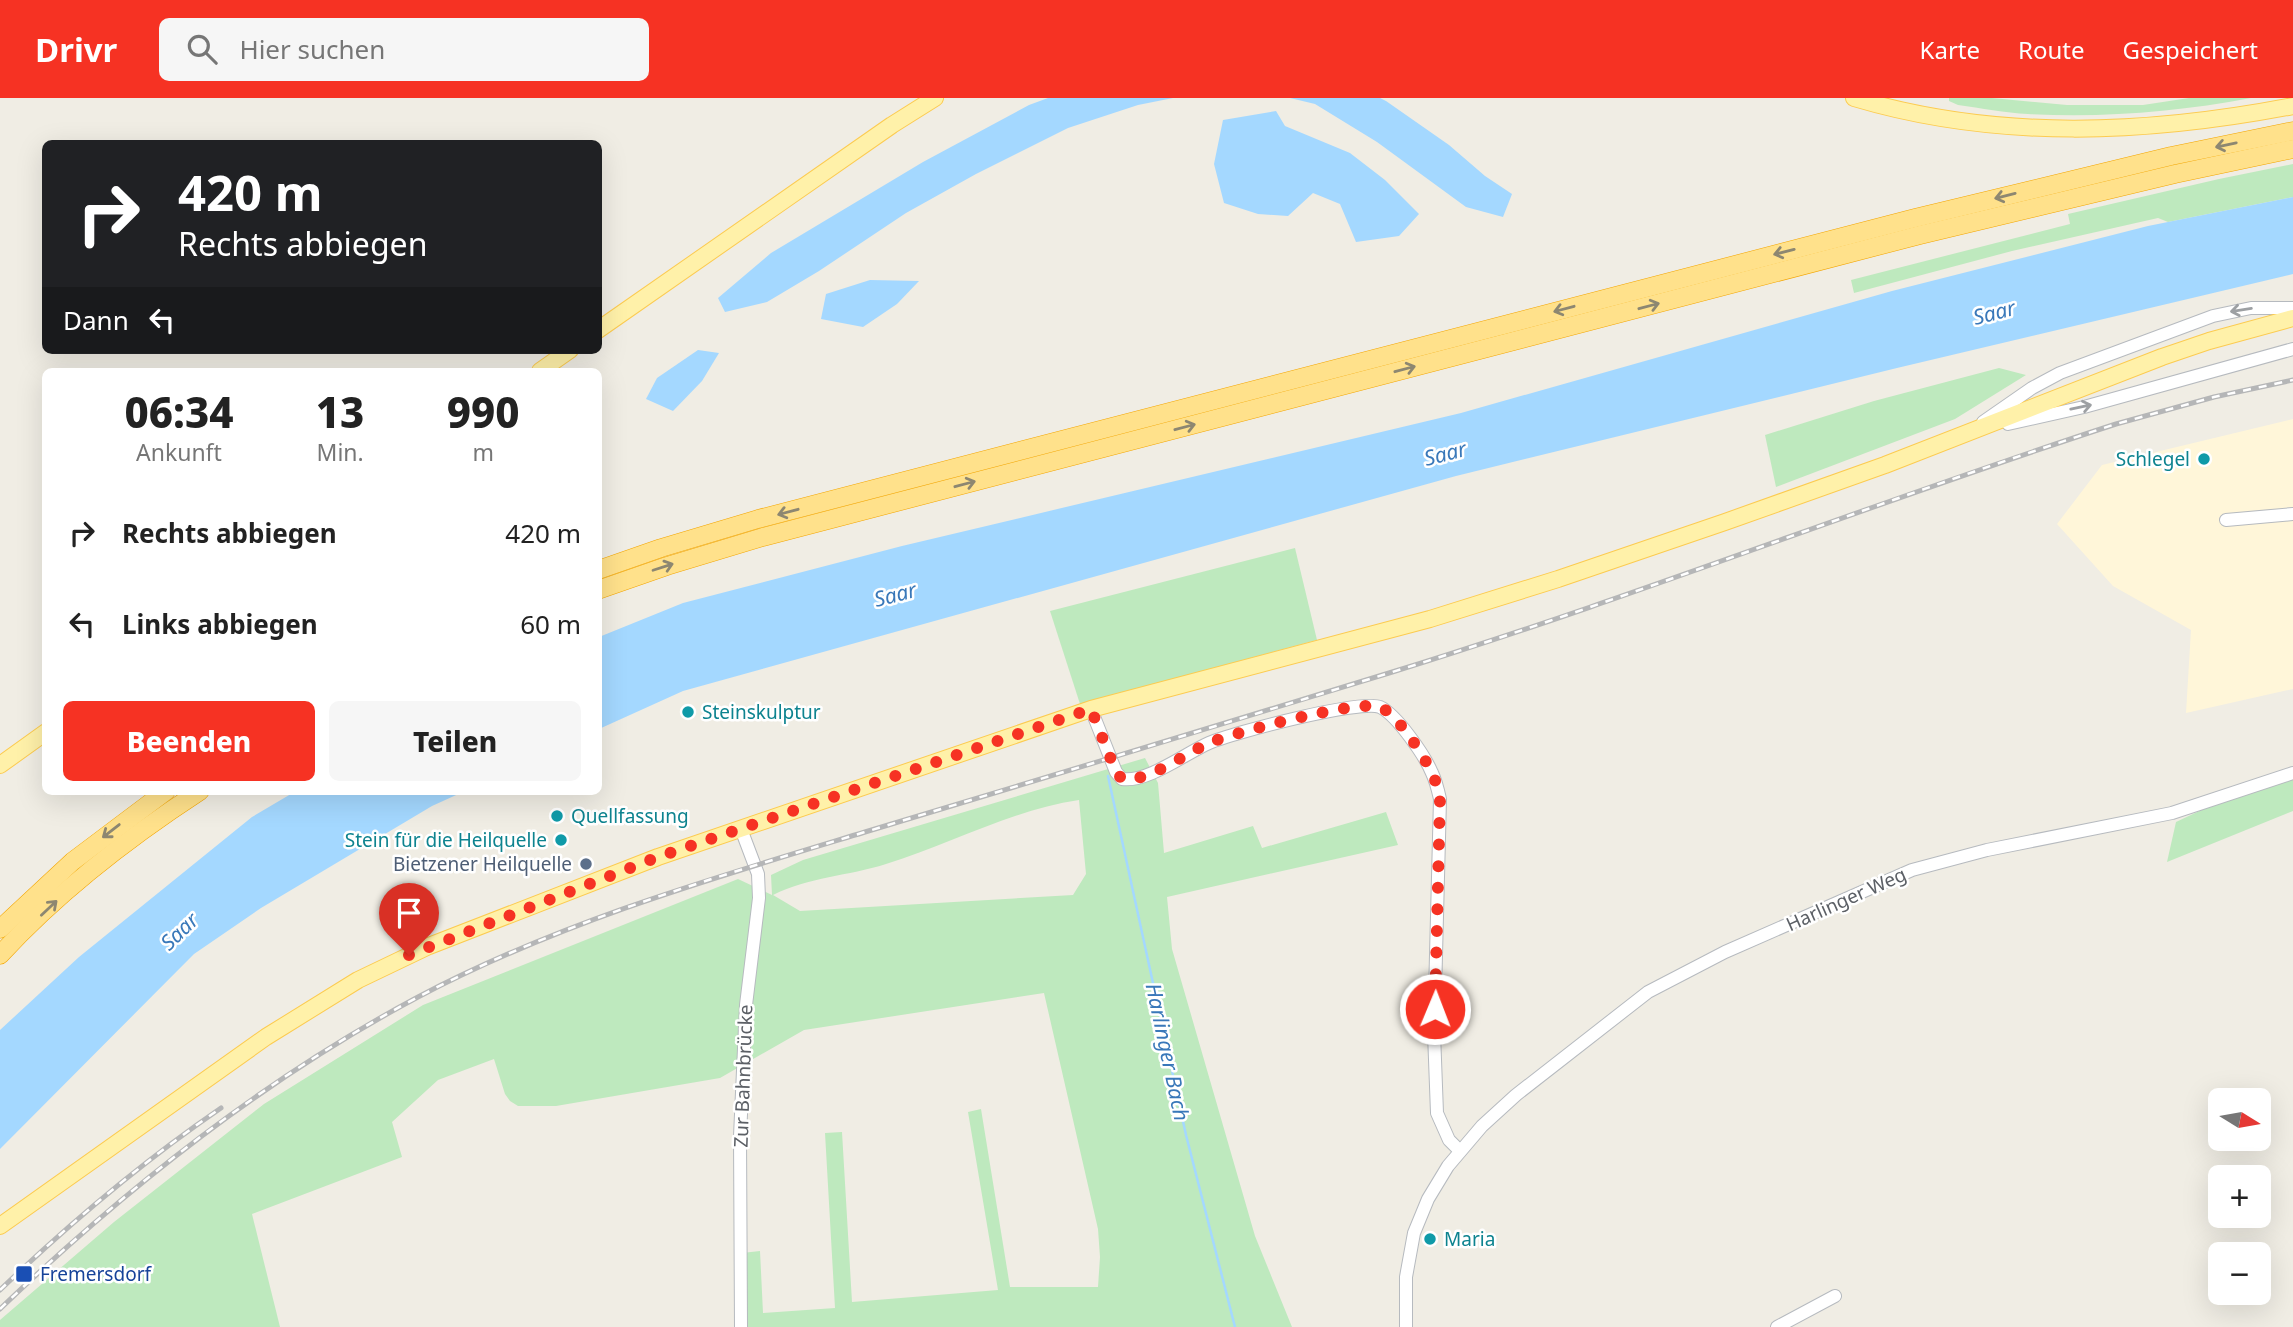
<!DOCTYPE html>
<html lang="de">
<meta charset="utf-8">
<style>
:root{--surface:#fff;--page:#f6f6f6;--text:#222;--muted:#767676;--accent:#f63223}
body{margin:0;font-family:"Noto Sans",sans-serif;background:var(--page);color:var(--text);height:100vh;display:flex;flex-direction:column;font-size:26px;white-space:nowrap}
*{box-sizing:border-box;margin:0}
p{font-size:23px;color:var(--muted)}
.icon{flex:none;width:38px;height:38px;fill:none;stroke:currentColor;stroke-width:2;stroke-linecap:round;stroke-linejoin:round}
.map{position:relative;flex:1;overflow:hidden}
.panel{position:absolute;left:42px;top:270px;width:560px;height:427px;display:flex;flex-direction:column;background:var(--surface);border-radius:10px;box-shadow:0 7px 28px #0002}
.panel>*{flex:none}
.top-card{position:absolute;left:42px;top:42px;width:560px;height:214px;border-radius:10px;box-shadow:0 7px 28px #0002;background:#202124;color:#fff;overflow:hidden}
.needle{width:46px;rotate:101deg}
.tools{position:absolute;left:2208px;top:990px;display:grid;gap:14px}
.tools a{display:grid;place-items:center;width:63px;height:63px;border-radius:10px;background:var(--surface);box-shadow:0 7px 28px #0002;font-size:35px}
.pin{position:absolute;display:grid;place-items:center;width:60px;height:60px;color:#fff;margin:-72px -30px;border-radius:50% 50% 50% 0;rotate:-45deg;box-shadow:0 0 7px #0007}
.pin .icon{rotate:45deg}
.me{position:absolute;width:77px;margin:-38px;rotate:1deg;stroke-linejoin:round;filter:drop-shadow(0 0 5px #0008)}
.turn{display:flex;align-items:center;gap:24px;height:147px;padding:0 21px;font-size:32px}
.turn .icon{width:91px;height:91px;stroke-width:2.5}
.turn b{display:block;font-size:49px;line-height:60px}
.then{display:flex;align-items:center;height:66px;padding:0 21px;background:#0003;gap:14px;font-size:26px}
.eta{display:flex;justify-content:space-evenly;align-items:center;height:119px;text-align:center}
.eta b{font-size:42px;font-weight:800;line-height:49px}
.button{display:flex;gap:14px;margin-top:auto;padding:14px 21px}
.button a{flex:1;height:80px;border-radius:10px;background:var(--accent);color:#fff;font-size:28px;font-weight:800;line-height:80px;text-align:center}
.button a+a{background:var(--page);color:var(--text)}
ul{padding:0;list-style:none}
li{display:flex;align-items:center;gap:21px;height:91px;padding:0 21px}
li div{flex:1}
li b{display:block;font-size:26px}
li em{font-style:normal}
header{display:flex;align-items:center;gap:42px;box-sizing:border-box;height:98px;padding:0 35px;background:var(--accent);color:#fff}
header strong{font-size:33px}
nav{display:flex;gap:38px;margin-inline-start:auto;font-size:24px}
.search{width:490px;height:63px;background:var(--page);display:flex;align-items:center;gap:18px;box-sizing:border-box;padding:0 24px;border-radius:10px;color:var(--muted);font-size:26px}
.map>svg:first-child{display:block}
.commercial{fill:#fff6d9}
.green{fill:#bee9be;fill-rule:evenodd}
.water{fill:#a4d8ff}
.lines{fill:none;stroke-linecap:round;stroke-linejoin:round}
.stream{stroke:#a4d8ff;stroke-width:2.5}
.minor-casing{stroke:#b6babf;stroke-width:14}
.major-casing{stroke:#fccb50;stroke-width:18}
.highway-casing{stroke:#f3a500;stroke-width:19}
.minor{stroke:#fff;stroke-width:12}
.major{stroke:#fff1a9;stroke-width:16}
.highway{stroke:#ffe18b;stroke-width:18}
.rail-casing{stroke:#b5b6b7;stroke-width:5}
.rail{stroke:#fff;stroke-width:2.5;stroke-dasharray:8;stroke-linecap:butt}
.oneway{stroke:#8d8771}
.oneway2{stroke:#9da0a3}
.route{stroke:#f63223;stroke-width:12;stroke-dasharray:0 21.6}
.culture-dot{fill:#0f9aa8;stroke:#fff;stroke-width:2.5}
.service-dot{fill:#5c6f8a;stroke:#fff;stroke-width:2.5}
.transit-dot{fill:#1a4fb4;stroke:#fff;stroke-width:2.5}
.labels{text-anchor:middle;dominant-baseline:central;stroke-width:5;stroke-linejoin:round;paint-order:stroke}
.culture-label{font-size:19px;fill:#0d838f;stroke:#fff;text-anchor:start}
.service-label{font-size:19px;fill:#4e5e75;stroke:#fff;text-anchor:end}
.street-label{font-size:19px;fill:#5c6066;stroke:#fff}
.transit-label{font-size:19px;fill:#164399;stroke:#fff;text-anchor:start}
.water-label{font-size:21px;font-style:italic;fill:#3978b9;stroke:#fff}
</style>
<header>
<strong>Drivr</strong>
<div class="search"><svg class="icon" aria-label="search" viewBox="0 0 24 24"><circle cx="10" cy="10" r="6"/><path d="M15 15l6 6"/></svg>Hier suchen</div>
<nav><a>Karte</a><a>Route</a><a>Gespeichert</a></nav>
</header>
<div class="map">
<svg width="2293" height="1229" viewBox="0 0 2293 1229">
<rect width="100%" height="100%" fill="#f0ede4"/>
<path class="commercial" d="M2293,321v270l-107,24 5,-83 -78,-44 -56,-62 45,-59z"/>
<g class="green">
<path d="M1949,0h43l75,7h76l46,-7h62c-74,14 -148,20 -223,16 -23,-1 -47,-6 -70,-9l-9,-4z"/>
<path d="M2293,66v33l-125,25 -10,-4 -146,33 -158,42 -3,-13 219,-56 -2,-10 151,-35z"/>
<path d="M1999,270l27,7 -71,44 -179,68 -11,-52 109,-34z"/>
<path d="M1295,450l22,92 -237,64 -30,-93z"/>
<path d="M1145,660l13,25 6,70 89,-27 9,22 124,-36 12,33 -231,52 5,52 83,287 37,91h-549l-1,-74 18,-2 3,62 72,-5 -10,-175 17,-1 10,170 146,-12 -30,-178 13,-3 29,178h88l2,-30 -2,-28 -54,-236 -240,37 -84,48 -164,28h-38l-8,-5 -5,-7 -11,-35 -56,21 -46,42 10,35 -150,57 28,113h-280v-7l114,-98 150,-118 159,-99 315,-126 34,16 -1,-20 32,-15zM1079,702l7,74 -13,21 -273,16 -27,-16c36,-18 75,-19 113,-31 65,-20 125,-54 193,-64z"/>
<path d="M2293,669v44l-126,51 9,-40z"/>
</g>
<g class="water">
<path d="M1048,0h125l-35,7 -70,23 -92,46 -70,39 -87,58 -52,31 -42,10 -7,-14 53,-45 152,-91 106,-57z"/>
<path d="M1290,0h90l6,3 63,44 36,31 27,18 -9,23 -37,-10 -89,-65 -62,-38z"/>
<path d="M1276,13l9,15 65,27 35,27 34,34 -20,22 -43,6 -16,-38 -27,-11 -25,23 -30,-2 -34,-11 -10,-39 9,-44z"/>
<path d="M2293,99v77l-396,94 -441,108 -773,215 -84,38v-92l84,-34 219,-57 559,-133 431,-122 256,-65z"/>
<path d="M870,182l49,1 -22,23 -34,23 -42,-8 5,-25z"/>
<path d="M698,252l21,3 -17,28 -29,30 -27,-12 11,-21z"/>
<path d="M296,693h169l-33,15 -171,102 -67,46 -194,195v-119l79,-73 173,-140z"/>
</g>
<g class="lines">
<path class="stream" d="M1108,678l78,359 49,192"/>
<g class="minor-casing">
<g id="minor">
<path d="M1983,324l49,-34 28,-15 153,-57 38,-8h42"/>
<path d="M2008,326l76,-17 209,-58"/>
<path d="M2226,422l67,-6"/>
<path d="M1091,611l25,63 6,7c25,4 64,-26 87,-36 23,-10 152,-44 171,-36 17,8 45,49 52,66 4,8 6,17 8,26l-6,234 3,80 12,27 10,10"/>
<path d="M741,1229l-1,-191 6,-131 13,-107 -1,-24 -17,-45"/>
<path d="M1406,1229v-50l8,-44 14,-34 20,-33 34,-40 34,-31 132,-103 77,-40 187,-82 75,-20 185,-37 121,-40"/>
<path d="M1777,1229l58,-31"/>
</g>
</g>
<g class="major-casing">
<g id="major">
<path d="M1854,0c144,43 294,36 439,8"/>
<path d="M598,232l294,-205 43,-27"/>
<path d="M540,273l30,-21"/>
<path d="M0,667l46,-33"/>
<path d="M0,1128l266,-189 92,-57 71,-34 229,-89 433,-148 339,-90 128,-40 167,-57 160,-57 277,-108 47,-16 84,-23"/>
</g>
</g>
<g class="highway-casing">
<g id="highway">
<path d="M598,472l63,-22 97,-29 1157,-301 256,-62 122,-25"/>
<path d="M598,492l69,-24 96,-29 1157,-302 255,-61 118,-25"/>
<path d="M0,831l73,-68 93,-70"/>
<path d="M0,857c58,-63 128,-117 200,-164"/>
</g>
</g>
<use href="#minor" class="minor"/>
<use href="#major" class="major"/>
<use href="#highway" class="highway"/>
<g class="rail-casing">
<g id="rail">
<path d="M0,1192c69,-66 142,-128 221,-182"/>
<path d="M0,1211c126,-121 264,-230 418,-312 142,-75 295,-119 447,-165 175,-53 349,-105 524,-159 244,-75 483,-170 727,-249l98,-27 79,-17"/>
</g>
</g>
<use href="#rail" class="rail"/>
</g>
<defs><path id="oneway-shaft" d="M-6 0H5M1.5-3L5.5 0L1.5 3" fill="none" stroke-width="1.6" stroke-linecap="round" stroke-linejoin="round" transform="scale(1.75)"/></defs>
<g class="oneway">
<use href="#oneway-shaft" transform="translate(2226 47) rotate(168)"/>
<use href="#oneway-shaft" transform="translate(2005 98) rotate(166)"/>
<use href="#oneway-shaft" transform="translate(1784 154) rotate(166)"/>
<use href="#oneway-shaft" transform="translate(1649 208) rotate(-15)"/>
<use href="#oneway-shaft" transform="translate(1564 211) rotate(165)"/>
<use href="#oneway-shaft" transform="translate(1405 271) rotate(-15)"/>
<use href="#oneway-shaft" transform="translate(1185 329) rotate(-15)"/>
<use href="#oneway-shaft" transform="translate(965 386) rotate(-15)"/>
<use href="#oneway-shaft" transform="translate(788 414) rotate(165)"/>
<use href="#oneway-shaft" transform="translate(663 469) rotate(-18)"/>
<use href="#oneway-shaft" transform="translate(111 733) rotate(142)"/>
<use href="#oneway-shaft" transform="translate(49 810) rotate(-43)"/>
</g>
<g class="oneway2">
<use href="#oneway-shaft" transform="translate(2241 212) rotate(171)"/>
<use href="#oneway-shaft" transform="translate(2081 309) rotate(-12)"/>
</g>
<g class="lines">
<path class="route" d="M409,857l249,-98 433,-148 25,63 6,7c25,4 64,-26 87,-36 23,-10 152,-44 171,-36 17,7 44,49 52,66 4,8 6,17 8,26l-5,210"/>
</g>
<g class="culture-dot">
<circle cx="2204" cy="361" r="7"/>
<circle cx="688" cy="614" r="7"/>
<circle cx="557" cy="718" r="7"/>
<circle cx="561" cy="742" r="7"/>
<circle cx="1430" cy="1141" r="7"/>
</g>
<circle class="service-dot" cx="586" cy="766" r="7"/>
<rect class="transit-dot" x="15" y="1167" width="18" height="18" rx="3.5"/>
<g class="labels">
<g class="culture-label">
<text x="2190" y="361" text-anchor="end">Schlegel</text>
<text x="702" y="614">Steinskulptur</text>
<text x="571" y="718">Quellfassung</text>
<text x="547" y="742" text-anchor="end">Stein für die Heilquelle</text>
<text x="1444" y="1141">Maria</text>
</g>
<g class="service-label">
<text x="572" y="766">Bietzener Heilquelle</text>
</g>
<g class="street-label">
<text transform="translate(1846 801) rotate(-24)">Harlinger Weg</text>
<text transform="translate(743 978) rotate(-88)">Zur Bahnbrücke</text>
</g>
<g class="transit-label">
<text x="40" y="1176">Fremersdorf</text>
</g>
<g class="water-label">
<text transform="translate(1994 214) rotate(-14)">Saar</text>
<text transform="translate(1445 355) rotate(-14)">Saar</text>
<text transform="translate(895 496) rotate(-14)">Saar</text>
<text transform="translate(179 833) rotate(-44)">Saar</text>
<text transform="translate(1168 954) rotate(78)">Harlinger Bach</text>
</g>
</g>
</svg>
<div class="tools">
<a><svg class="needle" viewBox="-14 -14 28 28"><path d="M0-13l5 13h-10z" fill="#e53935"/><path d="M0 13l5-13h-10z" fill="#767676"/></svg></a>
<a>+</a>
<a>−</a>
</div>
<div class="pin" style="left:409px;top:857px;background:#d93025"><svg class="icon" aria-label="arrive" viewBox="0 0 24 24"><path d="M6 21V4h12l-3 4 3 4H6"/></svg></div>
<svg class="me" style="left:1435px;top:911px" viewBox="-20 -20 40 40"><circle r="17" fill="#f63223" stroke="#fff" stroke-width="3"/><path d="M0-11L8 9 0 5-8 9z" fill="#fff"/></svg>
<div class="top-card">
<div class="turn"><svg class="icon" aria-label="right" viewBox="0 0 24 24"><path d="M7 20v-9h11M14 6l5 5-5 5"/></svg><div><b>420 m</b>Rechts abbiegen</div></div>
<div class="then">Dann<svg class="icon" aria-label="left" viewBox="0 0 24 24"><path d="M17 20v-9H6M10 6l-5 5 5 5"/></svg></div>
</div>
<section class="panel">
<div class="eta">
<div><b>06:34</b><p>Ankunft</p></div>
<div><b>13</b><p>Min.</p></div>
<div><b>990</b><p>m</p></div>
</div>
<ul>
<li><svg class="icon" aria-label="right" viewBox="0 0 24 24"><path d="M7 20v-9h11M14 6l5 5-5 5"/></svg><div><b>Rechts abbiegen</b></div><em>420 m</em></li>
<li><svg class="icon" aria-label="left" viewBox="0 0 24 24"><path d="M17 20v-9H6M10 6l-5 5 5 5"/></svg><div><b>Links abbiegen</b></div><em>60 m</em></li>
</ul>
<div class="button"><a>Beenden</a><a>Teilen</a></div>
</section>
</div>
